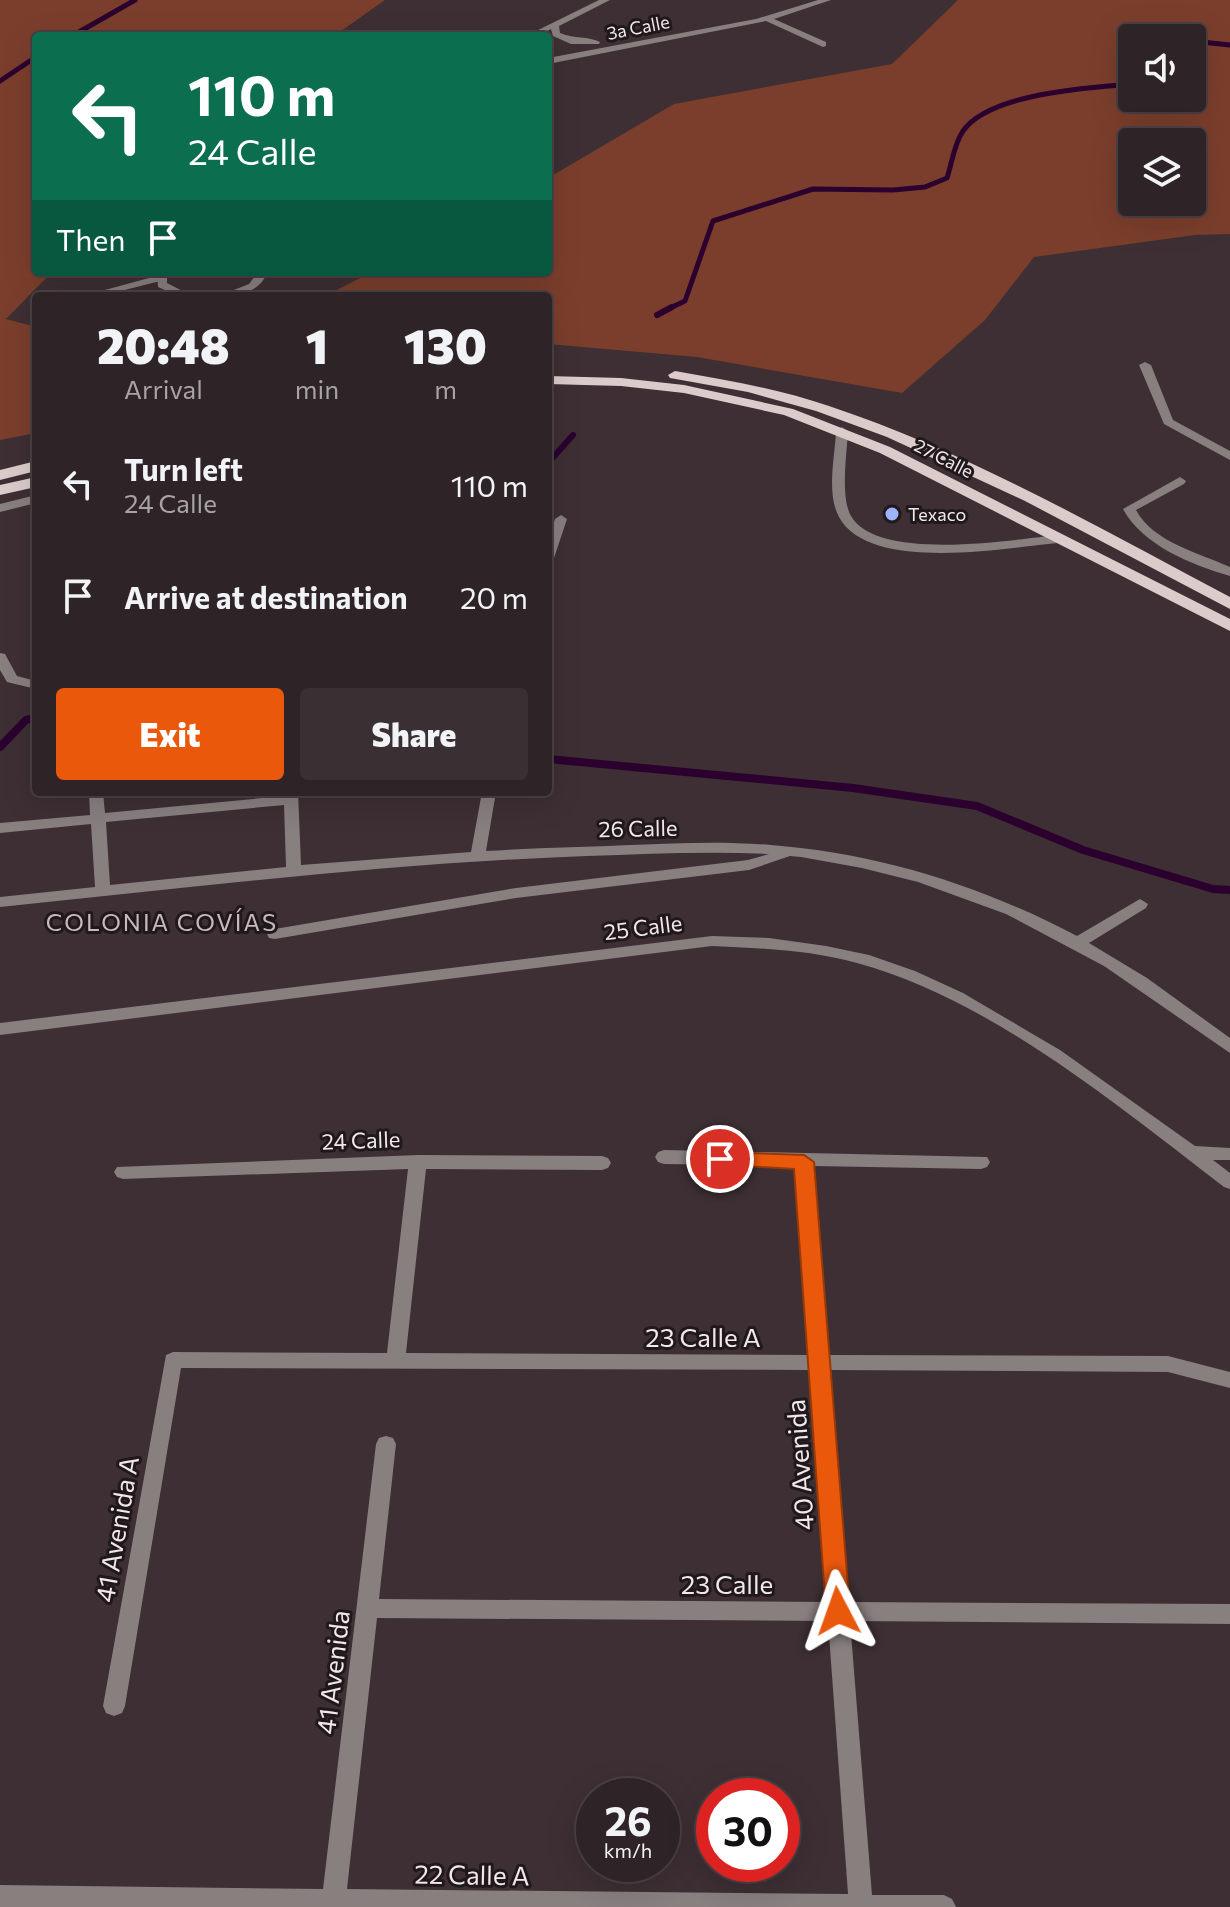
<!DOCTYPE html>
<meta charset="utf-8">
<style>
:root{--surface:#2e2326;--page:#3a2f32;--text:#f1f3f6;--muted:#a7a4a7;--line:#494043;--accent:#ea580c}
body{margin:0;font-family:Commissioner,sans-serif;background:var(--page);color:var(--text);height:100vh;display:flex;flex-direction:column;font-size:30px;white-space:nowrap}
*{box-sizing:border-box;margin:0}
p{font-size:26px;color:var(--muted)}
.icon{flex:none;width:44px;height:44px;fill:none;stroke:currentColor;stroke-width:2;stroke-linecap:round;stroke-linejoin:round}
.map{position:relative;flex:1;overflow:hidden}
.panel{position:absolute;left:32px;top:292px;width:520px;height:504px;display:flex;flex-direction:column;background:var(--surface);border-radius:8px;box-shadow:0 8px 32px #0002,0 0 0 2px var(--line)}
.panel>*{flex:none}
.top-card{position:absolute;left:32px;top:32px;width:520px;height:244px;border-radius:8px;box-shadow:0 8px 32px #0002,0 0 0 2px var(--line);background:#0b6e4f;color:#fff;overflow:hidden}
.buttons{position:absolute;left:1118px;top:24px;display:grid;gap:16px}
.buttons a{display:grid;place-items:center;width:88px;height:88px;border-radius:8px;background:var(--surface);box-shadow:0 8px 32px #0002,0 0 0 2px var(--line);font-size:40px}
.speed{position:absolute;left:576px;top:1778px;display:flex;gap:16px;font-size:40px;font-weight:700;text-align:center}
.speed>*{display:grid;place-content:center;width:104px;height:104px;border-radius:50%;background:var(--surface);box-shadow:0 8px 32px #0002,0 0 0 2px var(--line);line-height:1}
.speed small{font-size:20px;font-weight:400}
.speed .limit{border:12px solid #d22;background:#fff;color:#111}
.pin{position:absolute;display:grid;place-items:center;width:68px;height:68px;color:#fff;margin:-34px;border:4px solid #fff;border-radius:50%;box-shadow:0 2px 8px #0007}
.me{position:absolute;width:88px;margin:-44px;rotate:356deg;stroke-linejoin:round;filter:drop-shadow(0 0 6px #0008)}
.turn{display:flex;align-items:center;gap:28px;height:168px;padding:0 24px;font-size:36px}
.turn .icon{width:104px;height:104px;stroke-width:2.5}
.turn b{display:block;font-size:56px;line-height:68px}
.then{display:flex;align-items:center;height:76px;padding:0 24px;background:#0003;gap:16px;font-size:30px}
.eta{display:flex;justify-content:space-evenly;align-items:center;height:136px;text-align:center}
.eta b{font-size:48px;font-weight:800;line-height:56px}
.cta{display:flex;gap:16px;margin-top:auto;padding:16px 24px}
.cta a{flex:1;height:92px;border-radius:8px;background:var(--accent);color:#fff;font-size:32px;font-weight:800;line-height:92px;text-align:center}
.cta a+a{background:var(--page);color:var(--text)}
ul{padding:0;list-style:none}
li{display:flex;align-items:center;gap:24px;height:112px;padding:0 24px}
li div{flex:1}
li b{display:block;font-size:30px}
li em{font-style:normal}
.map>svg:first-child{display:block}
.green{fill:#7b3e2c;fill-rule:evenodd}
.lines{fill:none;stroke-linecap:round;stroke-linejoin:round}
.stream-far2{stroke:#2b002f;stroke-width:5}
.stream-far1{stroke:#2b002f;stroke-width:6}
.stream{stroke:#2b002f;stroke-width:8}
.lane{fill:#887f7f;fill-rule:evenodd}
.street{fill:#887f7f;fill-rule:evenodd}
.primary{fill:#dccbcb;fill-rule:evenodd}
.route{fill:#ea580c;stroke:#983908;stroke-width:2}
.poi-dot{fill:#9db4fd;stroke:#20191b;stroke-width:3}
.labels{text-anchor:middle;dominant-baseline:central;stroke-width:6;stroke-linejoin:round;paint-order:stroke}
.far-street-label{font-size:18px;fill:#f2e8eb;stroke:#20191b}
.far-poi-label{font-size:18px;fill:#f2e8eb;stroke:#20191b;text-anchor:start}
.street-label{font-size:22px;fill:#f2e8eb;stroke:#20191b}
.neighbourhood-label{font-size:24px;letter-spacing:2px;fill:#cbb8bd;stroke:#20191b}
.near-street-label{font-size:26px;fill:#f2e8eb;stroke:#20191b}
</style>
<div class="map">
<svg width="1230" height="1907" viewBox="0 0 1230 1907">
<rect width="100%" height="100%" fill="#3d2f33"/>
<g class="green">
<path d="M0,0h385l-51,36h-298v236h16l-46,47 30,8v106l-36,7z"/>
<path d="M958,0h272v234l-35,1 -161,22 -49,63 -83,73 -205,-36 -149,-13v-48h-223l47,-24h176v-94l126,-74 218,-40zM1132,38h60v60h-60zM1132,142h60v60h-60z"/>
</g>
<g class="lines">
<g class="stream-far2">
<path d="M72,36l63,-36"/>
<path d="M1192,41l38,4"/>
<path d="M1192,60l8,2 -8,3"/>
<path d="M0,81l36,-24"/>
<path d="M668,309l17,-8 28,-80 100,-32 80,1 32,-3 22,-9c5,-15 7,-34 16,-47 27,-38 125,-43 169,-47"/>
</g>
<g class="stream-far1">
<path d="M657,315l15,-8"/>
<path d="M548,463l25,-28"/>
</g>
<g class="stream">
<path d="M0,747l26,-27 10,-2"/>
<path d="M548,759l305,29 124,18 106,44 130,39 17,1"/>
</g>
<g class="lane">
<path d="M160,275l4,1v4l-63,16h-18z"/>
<path d="M842,427l6,4c-1,22 -8,66 3,85 27,46 160,24 206,19l6,4 -6,4c-52,5 -188,30 -218,-26 -13,-24 -4,-60 -3,-86z"/>
<path d="M1180,477l6,4 -2,3 -48,26c17,32 63,43 94,57v9c-38,-11 -88,-31 -107,-67z"/>
<path d="M36,495v8l-36,9v-8z"/>
<path d="M0,653l5,1 12,22 19,5v8l-29,-7 -7,-12z"/>
</g>
<g class="street">
<path d="M599,0h11l-51,26 1,7c13,6 29,3 40,9l-1,2h-28l-18,-8 -2,-7 -14,7h-11z"/>
<path d="M818,0h13l-57,19 52,23v4l-3,1 -57,-26 -218,43v-6l208,-39z"/>
<path d="M157,272h10v11l25,13h-14l-20,-9z"/>
<path d="M258,272h10c-10,21 -27,24 -49,24l30,-12z"/>
<path d="M1145,362l6,3 22,55 57,31v9l-66,-36 -25,-59z"/>
<path d="M561,515l6,4 -13,39 -6,4v-23l7,-20z"/>
<path d="M89,792h14l2,21 179,-17v-4h14l3,73 170,-13 11,-60h14l-10,59c48,-3 97,-4 145,-6 47,-2 93,-4 140,0 107,8 211,41 306,91l63,-37 8,5 -2,4 -57,35 58,35 83,60v15l-126,-87 -98,-52 -88,-32 -56,-14 -61,-11 -11,-1 -41,14 -233,28 -241,41 -6,-1 -2,-4 2,-4 247,-42 232,-28 21,-6c-61,-3 -121,0 -182,2 -197,7 -391,31 -587,51v-10l95,-10 -4,-63 -91,9v-10l90,-8zM284,805l2,62 -176,18 -4,-63z"/>
<path d="M712,936l57,2 57,8 43,9 46,16 48,22 97,57 135,96 35,2v12h-17l17,13v16l-6,-2c-107,-82 -236,-189 -367,-224 -47,-13 -97,-15 -145,-17l-712,89v-12z"/>
<path d="M664,1150l323,7 3,5 -3,5 -6,2 -168,-3 15,189 340,1 62,16v16l-62,-16 -338,-2 18,232 382,2v20l-380,-3 22,274h72l8,4 4,8h-956v-22l323,4 53,-445 3,-6 7,-2 7,2 3,6 -17,155 448,3 -17,-232 -629,-2 -56,338 -3,7 -8,3 -8,-3 -3,-7 63,-351 7,-3 214,1 21,-184 -285,10 -6,-2 -3,-5 3,-5 301,-12 184,1 6,2 3,5 -3,5 -6,2 -176,-1 -20,184 403,2 -14,-189 -131,-2 -6,-2 -3,-5 3,-5zM377,1618l451,3 20,273 -501,-5z"/>
</g>
<g class="primary">
<path d="M675,371c52,9 104,18 154,35 141,47 270,122 401,191v12l-205,-108 -138,-64 -71,-26 -68,-19 -78,-14 -2,-3z"/>
<path d="M548,376l73,2 63,7 109,24 97,38 340,172v12l-350,-178 -96,-38 -100,-22 -63,-7 -73,-2z"/>
<path d="M36,461v10l-36,9v-10z"/>
<path d="M36,477v10l-36,8v-10z"/>
</g>
</g>
<path class="route" d="M720,1152l84,3 10,7 36,449 -4,8 -8,3 -9,-3 -3,-8 -32,-442 -81,-5 -3,-5z"/>
<circle class="poi-dot" cx="892" cy="514" r="8"/>
<g class="labels">
<g class="far-street-label">
<text transform="translate(638 27) rotate(-11)">3a Calle</text>
<text transform="translate(944 458) rotate(27)">27 Calle</text>
</g>
<g class="far-poi-label">
<text x="908" y="514">Texaco</text>
</g>
<g class="street-label">
<text transform="translate(638 828) rotate(-1)">26 Calle</text>
<text transform="translate(643 927) rotate(-7)">25 Calle</text>
<text transform="translate(361 1140) rotate(-2)">24 Calle</text>
</g>
<g class="neighbourhood-label">
<text x="162" y="921">COLONIA COVÍAS</text>
</g>
<g class="near-street-label">
<text x="703" y="1336">23 Calle A</text>
<text transform="translate(799 1465) rotate(-94)">40 Avenida</text>
<text transform="translate(116 1529) rotate(-80)">41 Avenida A</text>
<text x="727" y="1583">23 Calle</text>
<text transform="translate(332 1672) rotate(-83)">41 Avenida</text>
<text transform="translate(472 1874) rotate(1)">22 Calle A</text>
</g>
</g>
</svg>
<div class="buttons">
<a><svg class="icon" aria-label="sound" viewBox="0 0 24 24"><path d="M4 9h4l5-4v14l-5-4H4zM17 9q2 3 0 6"/></svg></a>
<a><svg class="icon" aria-label="layers" viewBox="0 0 24 24"><path d="M12 4l9 5-9 5-9-5zM3 14l9 5 9-5"/></svg></a>
</div>
<div class="speed"><div>26<small>km/h</small></div><div class="limit">30</div></div>
<div class="pin" style="left:720px;top:1159px;background:#d93025"><svg class="icon" aria-label="arrive" viewBox="0 0 24 24"><path d="M6 21V4h12l-3 4 3 4H6"/></svg></div>
<svg class="me" style="left:838px;top:1611px" viewBox="-20 -20 40 40"><path d="M0-17L14 15 0 8-14 15z" fill="#ea580c" stroke="#fff" stroke-width="4"/></svg>
<div class="top-card">
<div class="turn"><svg class="icon" aria-label="left" viewBox="0 0 24 24"><path d="M17 20v-9H6M10 6l-5 5 5 5"/></svg><div><b>110 m</b>24 Calle</div></div>
<div class="then">Then<svg class="icon" aria-label="arrive" viewBox="0 0 24 24"><path d="M6 21V4h12l-3 4 3 4H6"/></svg></div>
</div>
<section class="panel">
<div class="eta">
<div><b>20:48</b><p>Arrival</p></div>
<div><b>1</b><p>min</p></div>
<div><b>130</b><p>m</p></div>
</div>
<ul>
<li><svg class="icon" aria-label="left" viewBox="0 0 24 24"><path d="M17 20v-9H6M10 6l-5 5 5 5"/></svg><div><b>Turn left</b><p>24 Calle</p></div><em>110 m</em></li>
<li><svg class="icon" aria-label="arrive" viewBox="0 0 24 24"><path d="M6 21V4h12l-3 4 3 4H6"/></svg><div><b>Arrive at destination</b></div><em>20 m</em></li>
</ul>
<div class="cta"><a>Exit</a><a>Share</a></div>
</section>
</div>
